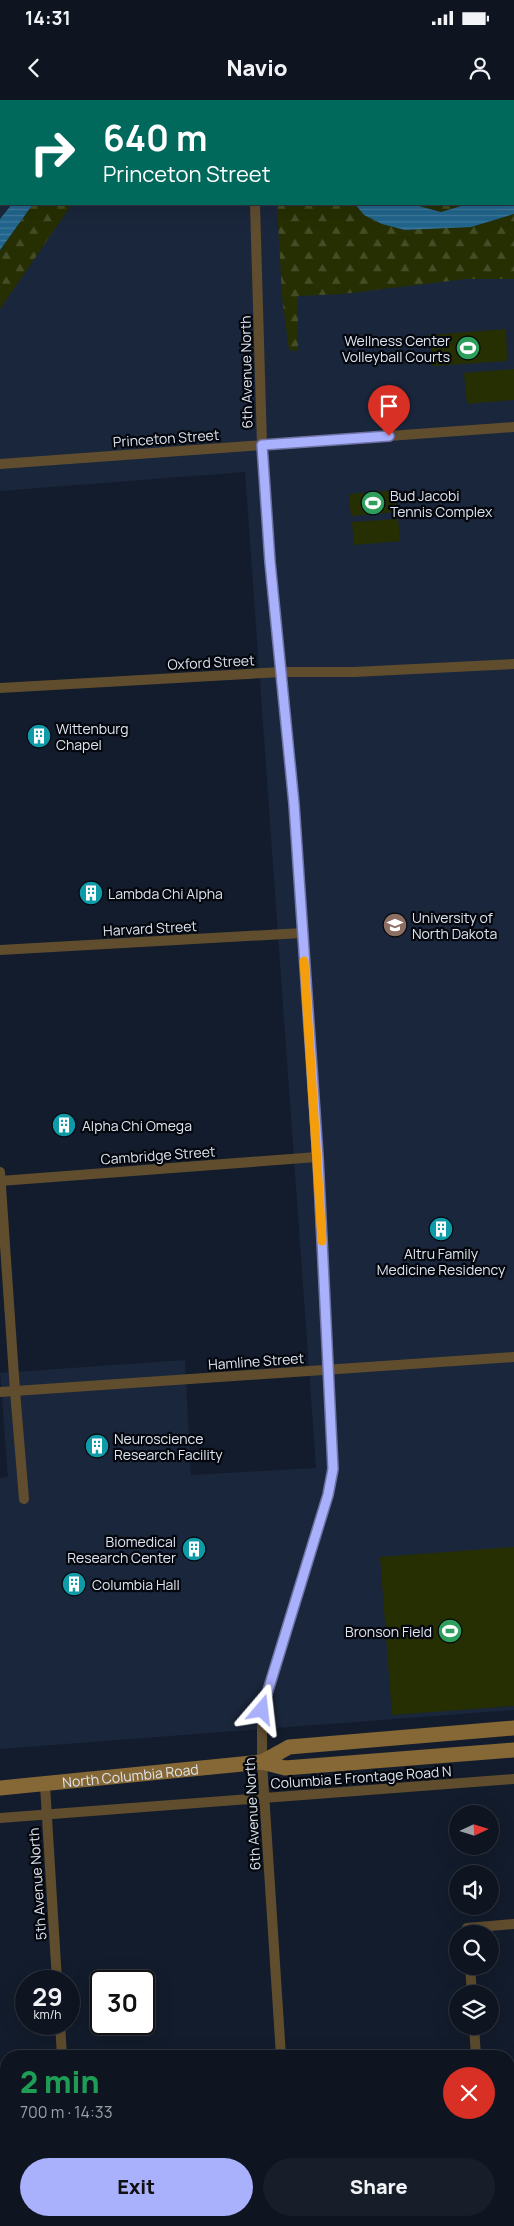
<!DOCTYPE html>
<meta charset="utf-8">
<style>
:root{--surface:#0e1521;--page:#171e2a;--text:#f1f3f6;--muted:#9b9fa5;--line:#2e343f;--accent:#a9b0fc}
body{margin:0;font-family:Manrope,sans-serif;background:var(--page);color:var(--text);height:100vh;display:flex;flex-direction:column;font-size:19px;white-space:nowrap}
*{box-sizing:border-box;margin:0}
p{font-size:16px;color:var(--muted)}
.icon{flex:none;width:28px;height:28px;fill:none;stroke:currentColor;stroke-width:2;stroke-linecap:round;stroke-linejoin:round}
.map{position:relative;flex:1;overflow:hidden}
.panel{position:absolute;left:0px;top:1950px;width:515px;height:176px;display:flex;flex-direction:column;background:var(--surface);border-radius:20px 20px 0 0;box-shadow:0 5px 20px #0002,0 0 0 1px var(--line)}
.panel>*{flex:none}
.top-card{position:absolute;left:0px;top:0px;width:515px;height:105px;box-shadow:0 5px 20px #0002,0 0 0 1px var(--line);background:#00695c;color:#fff;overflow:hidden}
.needle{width:32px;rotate:86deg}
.fabs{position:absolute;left:449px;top:1705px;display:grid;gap:10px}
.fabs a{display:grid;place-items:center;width:50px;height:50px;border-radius:50%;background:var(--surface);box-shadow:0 5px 20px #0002,0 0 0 1px var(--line);font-size:25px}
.speed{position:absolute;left:15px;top:1870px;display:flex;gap:10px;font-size:25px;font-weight:700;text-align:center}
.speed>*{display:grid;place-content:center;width:65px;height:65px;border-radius:50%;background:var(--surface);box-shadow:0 5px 20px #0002,0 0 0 1px var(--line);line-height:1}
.speed small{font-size:12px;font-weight:400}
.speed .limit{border:2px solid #111;border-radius:8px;background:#fff;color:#111}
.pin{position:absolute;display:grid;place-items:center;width:42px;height:42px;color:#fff;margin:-51px -21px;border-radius:50% 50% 50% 0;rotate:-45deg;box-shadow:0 0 5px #0007}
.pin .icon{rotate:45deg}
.me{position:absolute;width:55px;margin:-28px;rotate:17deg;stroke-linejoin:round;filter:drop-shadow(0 0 4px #0008)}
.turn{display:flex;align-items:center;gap:18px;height:105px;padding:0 20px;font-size:22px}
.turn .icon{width:65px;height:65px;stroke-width:2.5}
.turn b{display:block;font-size:35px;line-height:42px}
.round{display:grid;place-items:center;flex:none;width:52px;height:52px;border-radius:26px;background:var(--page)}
.summary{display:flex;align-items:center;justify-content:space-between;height:85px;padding:0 20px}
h1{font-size:30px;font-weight:800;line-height:38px;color:#1e9e55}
.action{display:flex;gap:10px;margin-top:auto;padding:10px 20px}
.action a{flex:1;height:58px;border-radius:30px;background:var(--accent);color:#111;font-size:20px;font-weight:800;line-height:58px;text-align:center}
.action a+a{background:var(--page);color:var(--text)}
.status{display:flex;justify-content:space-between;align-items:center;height:35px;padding:0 25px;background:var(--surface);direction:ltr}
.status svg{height:14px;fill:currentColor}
header{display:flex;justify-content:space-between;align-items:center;height:65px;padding:0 20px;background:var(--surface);font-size:22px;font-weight:800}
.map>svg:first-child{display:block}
.built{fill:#1a263b}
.forest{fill:url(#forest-firs)}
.pitch{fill:#262f02}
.water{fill:url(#water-rules)}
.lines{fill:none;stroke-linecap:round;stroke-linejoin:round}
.street{stroke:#5f4d2e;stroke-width:10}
.secondary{stroke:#856835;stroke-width:15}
.route-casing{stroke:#6e72a4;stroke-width:12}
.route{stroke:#a9b0fc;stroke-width:9}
.slow{stroke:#f59e0b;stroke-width:9}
.labels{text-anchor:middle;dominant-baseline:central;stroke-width:4.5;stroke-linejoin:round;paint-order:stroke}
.poi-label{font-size:14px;fill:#dee5f0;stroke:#04070d;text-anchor:start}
.street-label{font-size:14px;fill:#dee5f0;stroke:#04070d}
</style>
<div class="status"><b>14:31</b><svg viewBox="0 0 49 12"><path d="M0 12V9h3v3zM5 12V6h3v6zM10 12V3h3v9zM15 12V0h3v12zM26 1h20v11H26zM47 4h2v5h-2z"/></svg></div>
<header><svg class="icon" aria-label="back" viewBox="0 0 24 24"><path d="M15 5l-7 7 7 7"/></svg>Navio<svg class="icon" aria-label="person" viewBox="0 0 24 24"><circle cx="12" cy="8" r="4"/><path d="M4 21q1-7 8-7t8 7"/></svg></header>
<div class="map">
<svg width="514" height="2126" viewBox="0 0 514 2126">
<defs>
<pattern id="forest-firs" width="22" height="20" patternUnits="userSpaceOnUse" patternTransform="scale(1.25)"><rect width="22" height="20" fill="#262f02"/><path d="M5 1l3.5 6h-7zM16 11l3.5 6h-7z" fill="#454d27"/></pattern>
<pattern id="water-rules" width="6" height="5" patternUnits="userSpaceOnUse" patternTransform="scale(1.25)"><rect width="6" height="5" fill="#21658c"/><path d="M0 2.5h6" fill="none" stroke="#417b9c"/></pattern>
</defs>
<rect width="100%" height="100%" fill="#131c2c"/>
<g class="built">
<path d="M0,0l221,1h-220v103h513v-64v1570l-514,39v-271l8,-1 -8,-104 185,-13 6,115 125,-7 -71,-996 -245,19z"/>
<path d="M308,2120h164v6h-163z"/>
</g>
<g class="forest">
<path d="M271,0h243v85v-84z"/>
<path d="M33,104h39l-72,105v-59z"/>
<path d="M277,104h78l116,23 43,-13v65h-48l-124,15 -44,2v55l-9,-1 -7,-53z"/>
<path d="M411,104h57l-27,8z"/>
</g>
<g class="pitch">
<path d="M506,229l1,32 -75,5 -2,-31z"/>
<path d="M514,269v31l-47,4 -3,-31z"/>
<path d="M396,390l1,22 -46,4 -2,-22z"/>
<path d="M398,419l2,22 -46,4 -2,-23z"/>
<path d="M514,1447v159l-122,9 -12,-158z"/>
</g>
<g class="water">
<path d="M514,85v29l-43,13 -66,3 -23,-6 -18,-9 -9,-11h56l30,8 27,-8h46z"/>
<path d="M12,104h21l-33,46v-31z"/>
</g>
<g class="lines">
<g class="street">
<path d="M250,0v1"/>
<path d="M255,104l7,241 8,118 24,241 23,353 16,312 -5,26 -66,215v52l19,294"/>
<path d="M0,364l514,-37"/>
<path d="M0,588l282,-16h72l160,-8"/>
<path d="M0,850l302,-17"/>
<path d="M0,1072l15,219 9,108"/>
<path d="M0,1081l317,-24"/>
<path d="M0,1292l514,-35"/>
<path d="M45,1685l12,196"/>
<path d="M0,1718l514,-39"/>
<path d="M468,1834l-1,-6 47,-4"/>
<path d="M470,1866l2,28"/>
<path d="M60,1924l2,32"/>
<path d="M474,1926l2,30"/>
<path d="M509,2024h5"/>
<path d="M0,2061h6"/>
<path d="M73,2120v6"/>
<path d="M292,2120v6"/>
</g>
<g class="secondary">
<path d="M262,1662l27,-15 225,-19"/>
<path id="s1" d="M0,1688l262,-26 23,6 229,-18"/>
</g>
</g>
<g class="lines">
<g class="route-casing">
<path id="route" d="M262,1610l66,-215 5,-26 -15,-312 -24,-353 -24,-242 -8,-117 127,-9"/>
</g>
<use href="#route" class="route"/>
<path class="slow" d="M304,861l18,280"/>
</g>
<defs>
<g id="stadium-disc" transform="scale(1.25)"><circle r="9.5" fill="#2e9e5b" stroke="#04070d"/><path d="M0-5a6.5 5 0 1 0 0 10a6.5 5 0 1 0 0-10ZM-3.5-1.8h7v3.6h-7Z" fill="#fff"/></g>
<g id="building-disc" transform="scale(1.25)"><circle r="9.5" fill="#0f9aa8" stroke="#04070d"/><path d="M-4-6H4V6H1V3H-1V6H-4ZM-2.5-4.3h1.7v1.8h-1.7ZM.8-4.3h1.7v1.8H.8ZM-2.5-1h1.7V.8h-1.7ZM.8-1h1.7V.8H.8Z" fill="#fff"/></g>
<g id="university-disc" transform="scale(1.25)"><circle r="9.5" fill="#8d6e63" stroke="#04070d"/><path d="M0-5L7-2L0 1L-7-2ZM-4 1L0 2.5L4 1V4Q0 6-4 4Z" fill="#fff"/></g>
</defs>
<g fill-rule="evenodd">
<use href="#stadium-disc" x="468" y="248"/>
<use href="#stadium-disc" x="373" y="403"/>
<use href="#building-disc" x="39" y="636"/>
<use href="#building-disc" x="91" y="793"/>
<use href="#university-disc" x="395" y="825"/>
<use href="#building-disc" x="64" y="1025"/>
<use href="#building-disc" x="441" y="1129"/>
<use href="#building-disc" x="97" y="1346"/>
<use href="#building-disc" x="194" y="1449"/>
<use href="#building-disc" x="74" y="1484"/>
<use href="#stadium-disc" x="450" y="1531"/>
</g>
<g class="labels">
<g class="poi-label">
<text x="450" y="240" text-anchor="end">Wellness Center<tspan x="450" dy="16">Volleyball Courts</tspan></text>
<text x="390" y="395">Bud Jacobi<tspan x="390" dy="16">Tennis Complex</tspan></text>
<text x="56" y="628">Wittenburg<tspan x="56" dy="16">Chapel</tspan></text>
<text x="108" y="793">Lambda Chi Alpha</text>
<text x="412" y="817">University of<tspan x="412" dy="16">North Dakota</tspan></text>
<text x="82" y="1025">Alpha Chi Omega</text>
<text x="441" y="1153" text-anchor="middle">Altru Family<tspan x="441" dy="16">Medicine Residency</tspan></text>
<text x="114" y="1338">Neuroscience<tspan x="114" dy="16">Research Facility</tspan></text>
<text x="176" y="1441" text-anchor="end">Biomedical<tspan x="176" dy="16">Research Center</tspan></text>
<text x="92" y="1484">Columbia Hall</text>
<text x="432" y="1531" text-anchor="end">Bronson Field</text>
</g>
<g class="street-label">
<text transform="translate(246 272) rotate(-91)">6th Avenue North</text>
<text transform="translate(166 338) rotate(-4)">Princeton Street</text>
<text transform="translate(211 562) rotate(-3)">Oxford Street</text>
<text transform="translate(150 828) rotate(-3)">Harvard Street</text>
<text transform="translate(158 1055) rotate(-4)">Cambridge Street</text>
<text transform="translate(256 1261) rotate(-4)">Hamline Street</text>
<text stroke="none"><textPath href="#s1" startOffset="131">North Columbia Road</textPath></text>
<text transform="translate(361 1677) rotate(-4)">Columbia E Frontage Road N</text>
<text transform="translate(252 1714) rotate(-93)">6th Avenue North</text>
<text transform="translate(37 1784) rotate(-94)">5th Avenue North</text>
</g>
</g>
</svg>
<div class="fabs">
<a><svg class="needle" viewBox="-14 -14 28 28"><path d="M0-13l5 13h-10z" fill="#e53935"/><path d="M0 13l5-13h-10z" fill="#9b9fa5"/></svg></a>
<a><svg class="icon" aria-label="sound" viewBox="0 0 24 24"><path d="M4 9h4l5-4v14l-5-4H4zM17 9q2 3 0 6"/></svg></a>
<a><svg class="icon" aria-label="search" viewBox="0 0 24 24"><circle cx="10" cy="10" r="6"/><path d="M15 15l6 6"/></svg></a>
<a><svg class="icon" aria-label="layers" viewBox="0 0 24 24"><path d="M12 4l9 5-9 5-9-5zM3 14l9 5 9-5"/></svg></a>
</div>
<div class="speed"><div>29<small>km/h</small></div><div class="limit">30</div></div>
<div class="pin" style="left:389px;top:336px;background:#d93025"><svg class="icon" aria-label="arrive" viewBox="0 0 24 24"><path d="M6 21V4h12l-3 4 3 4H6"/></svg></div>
<svg class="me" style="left:262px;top:1610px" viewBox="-20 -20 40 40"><path d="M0-17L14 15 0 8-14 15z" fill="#a9b0fc" stroke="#fff" stroke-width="4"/></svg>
<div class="top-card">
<div class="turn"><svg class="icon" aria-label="right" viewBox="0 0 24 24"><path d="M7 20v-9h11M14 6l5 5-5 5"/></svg><div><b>640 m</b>Princeton Street</div></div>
</div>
<section class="panel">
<div class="summary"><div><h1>2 min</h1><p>700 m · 14:33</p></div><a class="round" style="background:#d93025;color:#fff"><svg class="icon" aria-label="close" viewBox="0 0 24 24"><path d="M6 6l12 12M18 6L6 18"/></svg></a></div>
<div class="action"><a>Exit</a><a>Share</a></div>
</section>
</div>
